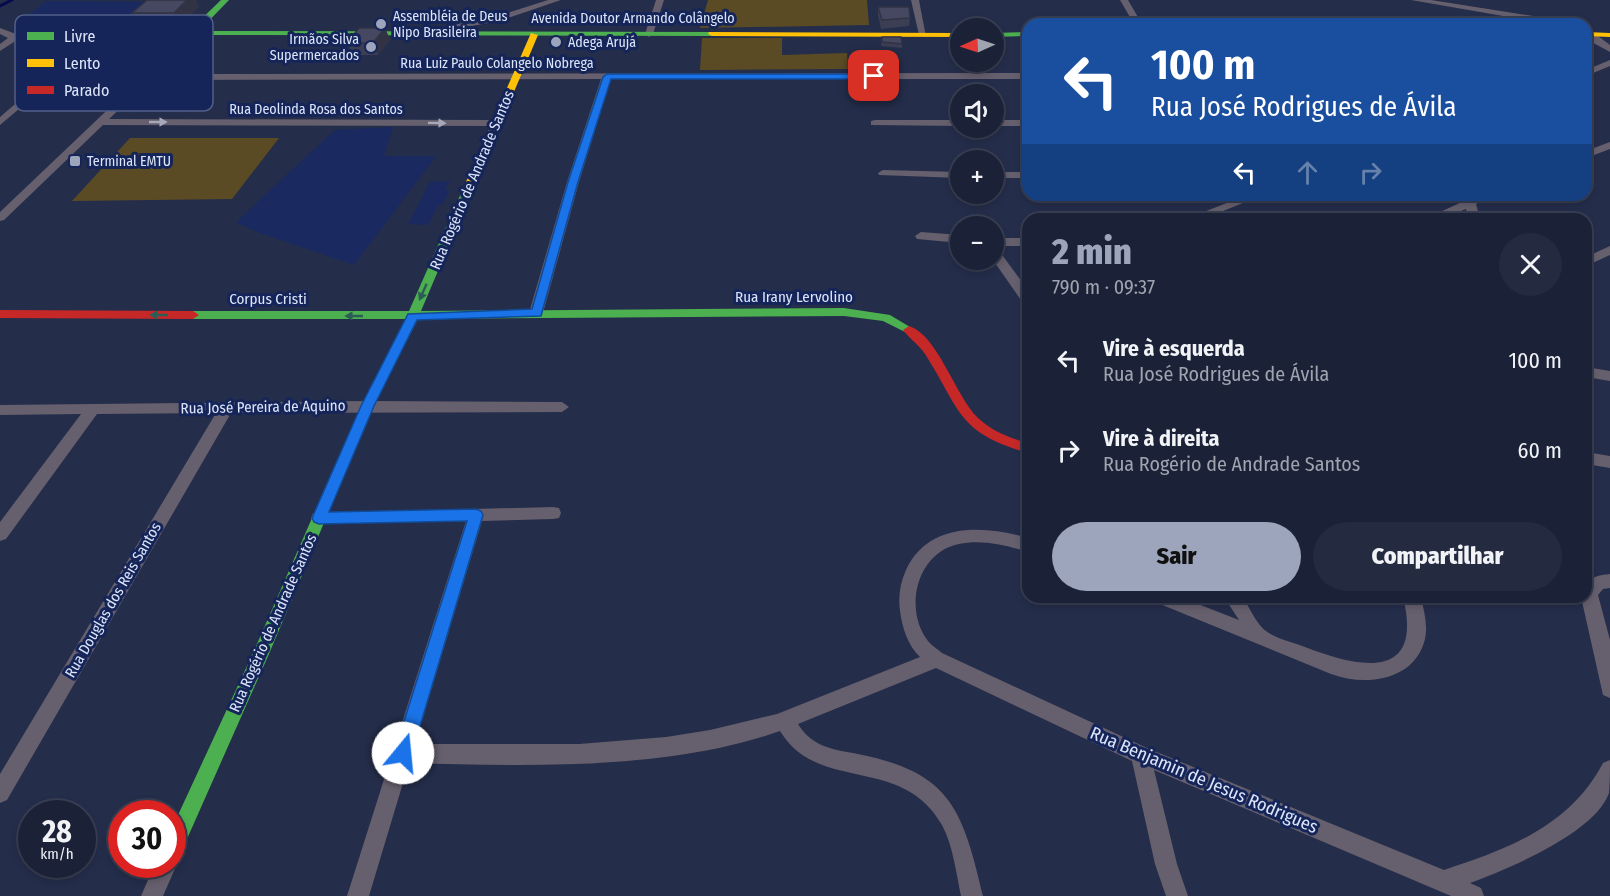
<!DOCTYPE html>
<html lang="pt">
<meta charset="utf-8">
<style>
:root{--surface:#1b2238;--page:#242a40;--text:#f1f3f6;--muted:#a0a4ae;--line:#393f53;--accent:#9ca5bc}
body{margin:0;font-family:"Fira Sans Condensed",sans-serif;background:var(--page);color:var(--text);height:100vh;display:flex;flex-direction:column;font-size:22px;white-space:nowrap}
*{box-sizing:border-box;margin:0}
p{font-size:20px;color:var(--muted)}
.icon{flex:none;width:33px;height:33px;fill:none;stroke:currentColor;stroke-width:2;stroke-linecap:round;stroke-linejoin:round}
.map{position:relative;flex:1;overflow:hidden}
.side{position:absolute;left:1022px;top:213px;width:570px;height:390px;display:flex;flex-direction:column;background:var(--surface);border-radius:18px;box-shadow:0 3px 9px #0003,0 0 0 2px var(--line)}
.side>*{flex:none}
.banner{position:absolute;left:1022px;top:18px;width:570px;height:183px;border-radius:18px;box-shadow:0 3px 9px #0003,0 0 0 2px var(--line);background:#1a4fa0;color:#fff;overflow:hidden}
.needle{width:39px;rotate:267deg}
.tools{position:absolute;left:950px;top:18px;display:grid;gap:12px}
.tools a{display:grid;place-items:center;width:54px;height:54px;border-radius:50%;background:var(--surface);box-shadow:0 3px 9px #0003,0 0 0 2px var(--line);font-size:30px}
.speed{position:absolute;left:18px;top:800px;display:flex;gap:12px;font-size:30px;font-weight:700;text-align:center}
.speed>*{display:grid;place-content:center;width:78px;height:78px;border-radius:50%;background:var(--surface);box-shadow:0 3px 9px #0003,0 0 0 2px var(--line);line-height:1}
.speed small{font-size:15px;font-weight:400}
.speed .limit{border:9px solid #d22;background:#fff;color:#111}
.pin{position:absolute;display:grid;place-items:center;width:51px;height:51px;color:#fff;margin:-26px;border-radius:12px;box-shadow:0 3px 9px #0006}
.me{position:absolute;width:66px;margin:-33px;rotate:17deg;stroke-linejoin:round;filter:drop-shadow(0 0 4px #0008)}
.turn{display:flex;align-items:center;gap:21px;height:126px;padding:0 30px;font-size:27px}
.turn .icon{width:78px;height:78px;stroke-width:2.5}
.turn b{display:block;font-size:42px;line-height:51px}
.lanes{display:flex;align-items:center;height:57px;padding:0 30px;background:#0003;justify-content:center;gap:30px;direction:ltr}
.lanes .off{opacity:.35}
.round{display:grid;place-items:center;flex:none;width:63px;height:63px;border-radius:32px;background:var(--page)}
.headline{display:flex;align-items:center;justify-content:space-between;height:102px;padding:0 30px}
h1{font-size:36px;font-weight:800;line-height:45px;color:var(--accent)}
.button{display:flex;gap:12px;margin-top:auto;padding:12px 30px}
.button a{flex:1;height:69px;border-radius:36px;background:var(--accent);color:#111;font-size:24px;font-weight:800;line-height:69px;text-align:center}
.button a+a{background:var(--page);color:var(--text)}
ul{padding:0;list-style:none}
li{display:flex;align-items:center;gap:18px;height:90px;padding:0 30px}
li div{flex:1}
li b{display:block;font-size:22px}
li em{font-style:normal}
.map>svg:first-child{display:block}
.built{fill:#1a2a61}
.green{fill:#5b4b25}
.lines{fill:none;stroke-linecap:round;stroke-linejoin:round}
.stream{stroke:#070b4d;stroke-width:3}
.street{fill:#665f6d;fill-rule:evenodd}
.fast{fill:#4caf50;fill-rule:evenodd}
.slow{fill:#ffc107;fill-rule:evenodd}
.jam{fill:#c62828;fill-rule:evenodd}
.wall{fill:#3c3e53}
.shaded-wall{fill:#313244}
.building{fill:#464861;stroke:#313244;stroke-width:1.5}
.oneway{fill:#a7a9ba}
.oneway2{fill:#2b5c55}
.route{fill:#1a73e8;stroke:#114b97;stroke-width:1.5}
.poi-dot{fill:#9ca5bc;stroke:#152559;stroke-width:2}
.labels{text-anchor:middle;dominant-baseline:central;stroke-width:6;stroke-linejoin:round;paint-order:stroke}
.far-poi-label{font-size:14px;fill:#dce5f9;stroke:#152559;text-anchor:start}
.far-street-label{font-size:14px;fill:#dce5f9;stroke:#152559}
.street-label{font-size:15px;fill:#dce5f9;stroke:#152559}
.near-street-label{font-size:18px;fill:#dce5f9;stroke:#152559}
.key{fill:#152559;stroke:#515f89;stroke-width:1.5}
.key-label{font-size:16px;fill:#dce5f9}
</style>
<div class="map">
<svg width="1610" height="896" viewBox="0 0 1610 896">
<rect width="100%" height="100%" fill="#242d4a"/>
<g class="built">
<path d="M46,1l117,1 -30,27h-122z"/>
<path d="M393,127l-9,29h52l-82,109 -97,-33 -21,-10 99,-92z"/>
<path d="M450,181l-5,9 5,1 -8,14h-4l-10,20 -20,-1 22,-42z"/>
</g>
<g class="green">
<path d="M708,0h159l2,25 -169,3z"/>
<path d="M702,38h80v17l65,-2 1,16 -148,1z"/>
<path d="M130,138h149l-47,61 -160,2z"/>
</g>
<g class="lines">
<path class="stream" d="M0,6l12,-6"/>
<g class="street">
<path d="M548,0h13l-62,21 -82,15 -4,-3 85,-17z"/>
<path d="M656,0h8l-11,34 -4,3 -4,-3z"/>
<path d="M911,0h8l7,37 -7,-2z"/>
<path d="M1120,0h8l14,24h-8z"/>
<path d="M1411,0h20l134,21 4,3h-20z"/>
<path d="M0,28l16,6 172,-4 6,3v4l-38,37 872,-1v6h-417l-32,103 -36,131 -7,4 -7,-4 38,-131 34,-103 -451,1 -41,39 388,1 5,3 -5,3 -394,-1 -99,95 -4,1v-9l185,-176 -82,2 -103,87v-8l92,-79 -75,2 -17,11v-7l8,-6 -8,-4z"/>
<path d="M1586,33l12,3 12,9v7l-24,-13z"/>
<path d="M1610,60v6l-24,10v-6z"/>
<path d="M875,120h85v6l-89,-1v-4z"/>
<rect x="993" y="120" width="35" height="6"/>
<path d="M1610,142v7l-24,9v-7z"/>
<path d="M883,170l77,2v6l-81,-3 -1,-2z"/>
<rect x="993" y="172" width="35" height="6"/>
<path d="M1247,195h16l-60,24h-17z"/>
<path d="M1462,195h32l-18,9 4,15h-12l-2,-10 -25,10h-16l39,-18z"/>
<path d="M921,232l39,3v8l-43,-4 -2,-3z"/>
<rect x="993" y="238" width="35" height="8"/>
<path d="M1610,246v9l-24,11v-9z"/>
<path d="M993,247l4,1 31,42v14l-5,-1 -30,-43z"/>
<path d="M1586,367l24,4v10l-24,-4z"/>
<path d="M367,401l195,1 7,5 -7,5 -331,1 -224,387 -7,3v-29l216,-361 -119,1 -91,125 -6,2v-19l81,-108 -81,1v-10z"/>
<path d="M1586,452l24,4v12l-24,-4z"/>
<path d="M553,507l6,1 2,5 -2,5 -6,1 -71,2 -67,223h164l87,-7 44,-7 67,-16 143,-57c-12,-11 -18,-30 -20,-46 -2,-14 0,-28 6,-41 22,-48 78,-45 122,-32v14c-22,-7 -46,-13 -69,-8 -42,8 -56,65 -31,97 4,5 10,8 14,12l205,95 297,122c64,-21 126,-44 159,-107l7,-3c0,10 0,24 -1,33 -14,40 -101,76 -139,90l11,5 3,8h-33l-297,-126 23,94 11,32h-22l-11,-32 -23,-103 -196,-93 -138,56c13,21 31,25 55,29 96,18 109,53 130,143h-22c-5,-24 -8,-50 -19,-71 -40,-71 -124,-31 -162,-94 -113,40 -253,35 -371,32l-40,133h-22l119,-375 -147,3 -6,-1 -2,-5 2,-5z"/>
<path d="M1610,574v14l-7,1 -5,6 12,45v58l-7,-3 -22,-98h5c0,-19 6,-21 24,-23z"/>
<path d="M1152,597h28l59,23 -15,-23h19c6,10 14,28 23,34 10,8 27,11 39,16 54,21 119,35 98,-50h18c3,14 7,28 4,42 -10,42 -60,48 -94,35l-176,-72z"/>
<path d="M172,856l5,8 -14,32h-22l14,-32h17z"/>
</g>
<g class="fast">
<path d="M221,0h8l-30,31 513,1 4,2 -4,2 -514,-1 -7,-2v-4z"/>
<path d="M1028,32v4l-35,1v-4z"/>
<path d="M467,188l5,3 -51,120 423,-3 46,7 25,15 -6,4 -26,-13 -39,-5 -426,3 -45,87 -104,248 -90,203 -7,2v-31l81,-175 108,-247 45,-87h-213l-6,-4 6,-4h216l53,-120z"/>
</g>
<g class="slow">
<path d="M709,32l251,1v4l-248,-1 -4,-2z"/>
<path d="M1586,32l24,1v4l-24,-1z"/>
<path d="M531,33l7,2 -66,156 -5,3 -4,-1 -1,-2z"/>
</g>
<g class="jam">
<path d="M0,310l193,1 6,4 -6,4 -193,-1z"/>
<path d="M909,326c29,9 46,70 69,92 14,13 31,20 50,25v10c-72,-21 -67,-43 -103,-99 -6,-9 -15,-15 -22,-24z"/>
</g>
</g>
<g class="wall">
<path d="M147,0h49l3,7 -19,18h-42l-6,-12z"/>
<path d="M878,7l32,11 -1,8 -28,3 -3,-14z"/>
<path d="M385,28l5,12 -12,15h-26l-5,-12z"/>
<path d="M882,37l20,7v4l-21,-2z"/>
</g>
<g class="shaded-wall">
<path d="M187,0h9l3,7 -19,18 -6,-12z"/>
<path d="M385,28l5,12 -12,15 -5,-12z"/>
</g>
<g class="building">
<path d="M147,0h40l-13,13h-42z"/>
<path d="M878,7h31l1,11 -28,2z"/>
<path d="M359,28h26l-12,15h-26z"/>
<path d="M882,37h19l1,7 -20,-2z"/>
</g>
<defs><path id="oneway-solid" d="M-6-.8H1V-3.2L6.5 0L1 3.2V.8H-6Z" transform="scale(1.5)"/></defs>
<g class="oneway">
<use href="#oneway-solid" transform="translate(158 122)"/>
<use href="#oneway-solid" transform="translate(437 123) rotate(1)"/>
</g>
<g class="oneway2">
<use href="#oneway-solid" transform="translate(423 292) rotate(114)"/>
<use href="#oneway-solid" transform="translate(159 315) rotate(-180)"/>
<use href="#oneway-solid" transform="translate(354 316) rotate(-180)"/>
</g>
<path class="route" d="M607,74h267l4,2 -4,3h-263l-33,103 -37,134 -124,4 -43,86 -45,106 147,-3 5,2 2,4 -71,238 -3,6 -6,2 -7,-2 -2,-6 73,-232 -148,3 -5,-2 -2,-4 49,-112 47,-92 124,-5 36,-127 35,-105z"/>
<g class="poi-dot">
<circle cx="381" cy="24" r="6"/>
<circle cx="556" cy="42" r="6"/>
<circle cx="371" cy="47" r="6"/>
<rect x="69" y="155" width="12" height="12" rx="3"/>
</g>
<g class="labels">
<g class="far-poi-label">
<text x="393" y="16">Assembléia de Deus<tspan x="393" dy="16">Nipo Brasileira</tspan></text>
<text x="359" y="39" text-anchor="end">Irmãos Silva<tspan x="359" dy="16">Supermercados</tspan></text>
<text x="568" y="42">Adega Arujá</text>
<text x="87" y="161">Terminal EMTU</text>
</g>
<g class="far-street-label">
<text x="633" y="18">Avenida Doutor Armando Colângelo</text>
<text x="497" y="63">Rua Luiz Paulo Colangelo Nobrega</text>
<text x="316" y="109">Rua Deolinda Rosa dos Santos</text>
</g>
<g class="street-label">
<text transform="translate(472 180) rotate(-67)">Rua Rogério de Andrade Santos</text>
<text x="794" y="297">Rua Irany Lervolino</text>
<text x="268" y="299">Corpus Cristi</text>
<text transform="translate(263 407) rotate(-1)">Rua José Pereira de Aquino</text>
<text transform="translate(113 600) rotate(-60)">Rua Douglas dos Reis Santos</text>
<text transform="translate(273 623) rotate(-66)">Rua Rogério de Andrade Santos</text>
</g>
<g class="near-street-label">
<text transform="translate(1204 780) rotate(23)">Rua Benjamin de Jesus Rodrigues</text>
</g>
</g>
<rect x="15" y="15" width="198" height="96" rx="9" class="key"/>
<rect x="27" y="32" width="27" height="8" fill="#4caf50"/>
<rect x="27" y="59" width="27" height="8" fill="#ffc107"/>
<rect x="27" y="86" width="27" height="8" fill="#c62828"/>
<g class="key-label">
<text x="64" y="42">Livre</text>
<text x="64" y="69">Lento</text>
<text x="64" y="96">Parado</text>
</g>
</svg>
<div class="tools">
<a><svg class="needle" viewBox="-14 -14 28 28"><path d="M0-13l5 13h-10z" fill="#e53935"/><path d="M0 13l5-13h-10z" fill="#a0a4ae"/></svg></a>
<a><svg class="icon" aria-label="sound" viewBox="0 0 24 24"><path d="M4 9h4l5-4v14l-5-4H4zM17 9q2 3 0 6"/></svg></a>
<a>+</a>
<a>−</a>
</div>
<div class="speed"><div>28<small>km/h</small></div><div class="limit">30</div></div>
<div class="pin" style="left:874px;top:76px;background:#d93025"><svg class="icon" aria-label="arrive" viewBox="0 0 24 24"><path d="M6 21V4h12l-3 4 3 4H6"/></svg></div>
<svg class="me" style="left:403px;top:753px" viewBox="-20 -20 40 40"><circle r="19" fill="#fff"/><path d="M0-13L10 11 0 6-10 11z" fill="#1a73e8"/></svg>
<div class="banner">
<div class="turn"><svg class="icon" aria-label="left" viewBox="0 0 24 24"><path d="M17 20v-9H6M10 6l-5 5 5 5"/></svg><div><b>100 m</b>Rua José Rodrigues de Ávila</div></div>
<div class="lanes"><svg class="icon" aria-label="left" viewBox="0 0 24 24"><path d="M17 20v-9H6M10 6l-5 5 5 5"/></svg><svg class="icon off" aria-label="ahead" viewBox="0 0 24 24"><path d="M12 20V5M6 11l6-6 6 6"/></svg><svg class="icon off" aria-label="right" viewBox="0 0 24 24"><path d="M7 20v-9h11M14 6l5 5-5 5"/></svg></div>
</div>
<section class="side">
<div class="headline"><div><h1>2 min</h1><p>790 m · 09:37</p></div><a class="round"><svg class="icon" aria-label="close" viewBox="0 0 24 24"><path d="M6 6l12 12M18 6L6 18"/></svg></a></div>
<ul>
<li><svg class="icon" aria-label="left" viewBox="0 0 24 24"><path d="M17 20v-9H6M10 6l-5 5 5 5"/></svg><div><b>Vire à esquerda</b><p>Rua José Rodrigues de Ávila</p></div><em>100 m</em></li>
<li><svg class="icon" aria-label="right" viewBox="0 0 24 24"><path d="M7 20v-9h11M14 6l5 5-5 5"/></svg><div><b>Vire à direita</b><p>Rua Rogério de Andrade Santos</p></div><em>60 m</em></li>
</ul>
<div class="button"><a>Sair</a><a>Compartilhar</a></div>
</section>
</div>
